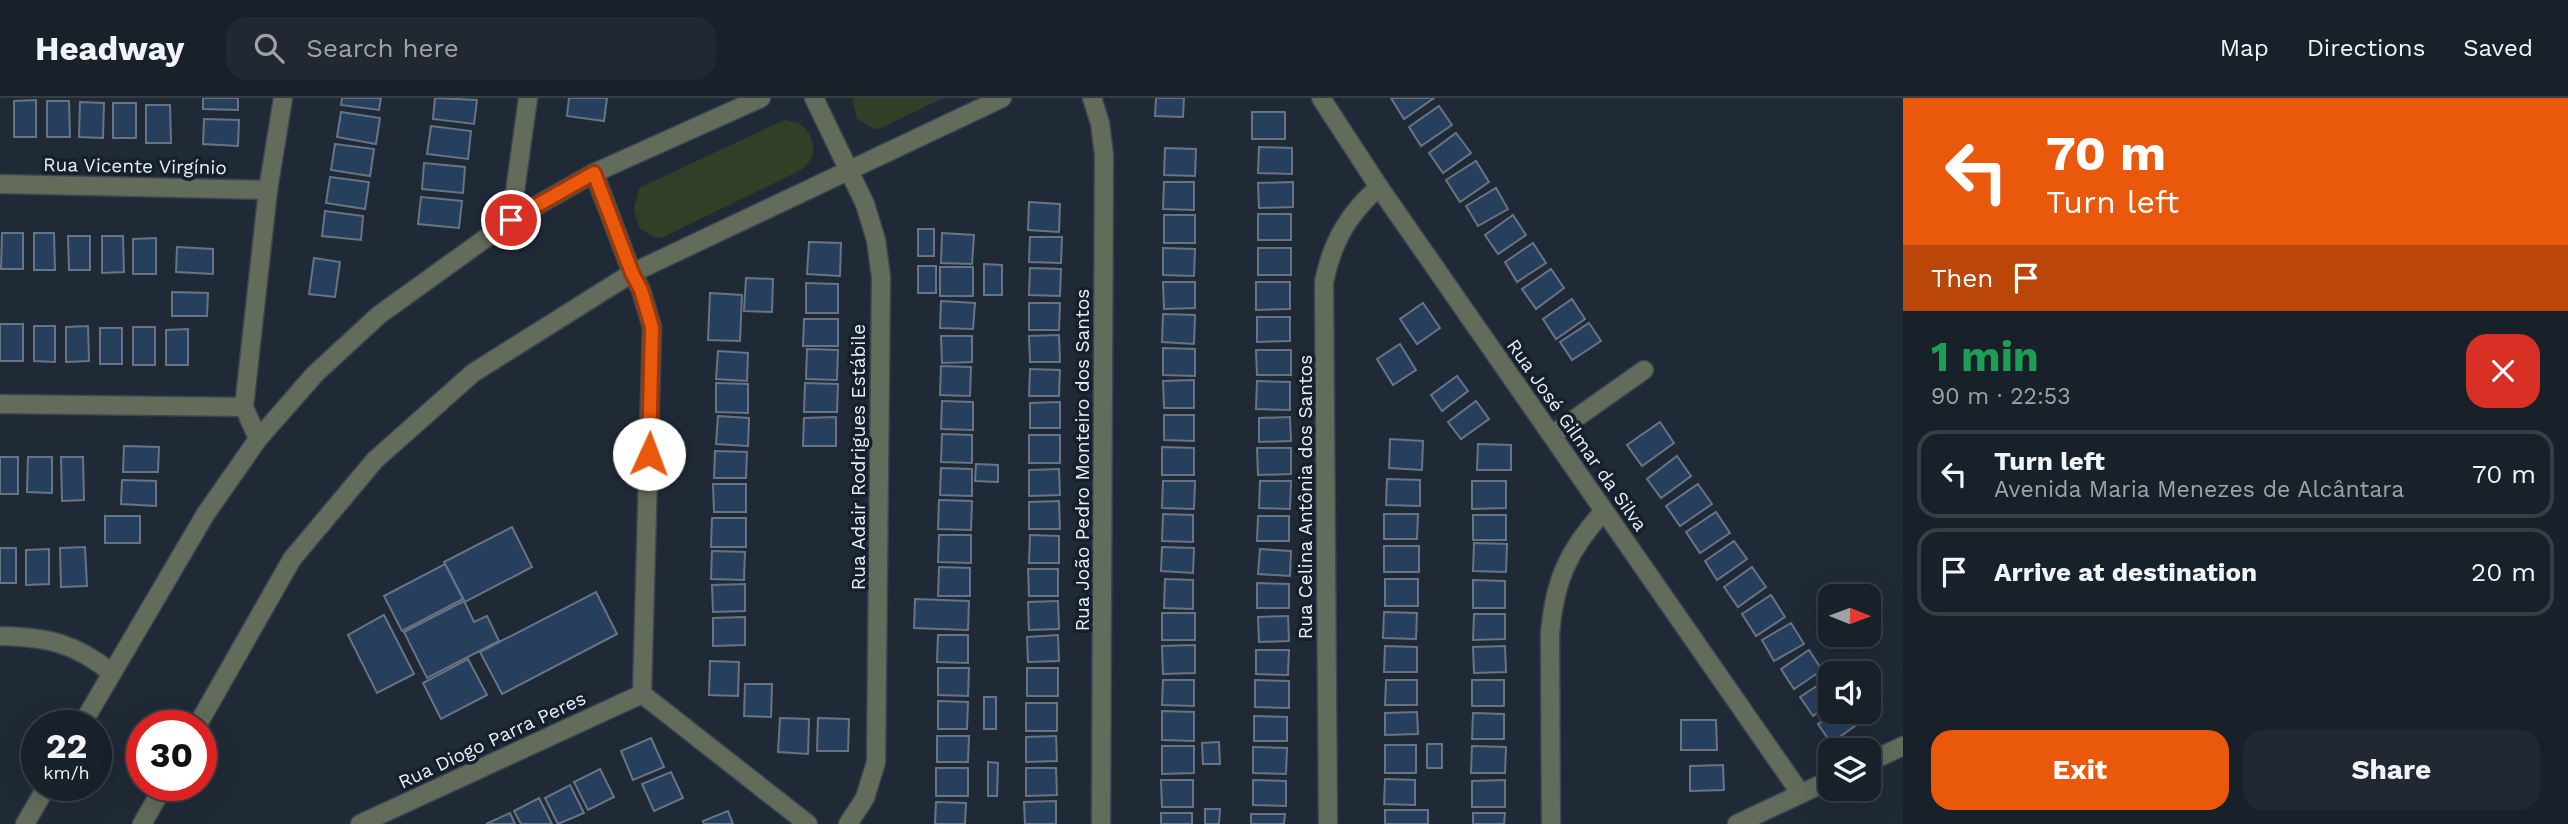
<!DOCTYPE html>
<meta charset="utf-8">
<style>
:root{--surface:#182029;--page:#212831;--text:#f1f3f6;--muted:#9fa3a8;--line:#363e46;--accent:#ea580c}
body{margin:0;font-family:"Work Sans",sans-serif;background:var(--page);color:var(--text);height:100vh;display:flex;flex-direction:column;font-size:26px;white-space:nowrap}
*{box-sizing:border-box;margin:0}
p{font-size:23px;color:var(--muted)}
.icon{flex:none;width:38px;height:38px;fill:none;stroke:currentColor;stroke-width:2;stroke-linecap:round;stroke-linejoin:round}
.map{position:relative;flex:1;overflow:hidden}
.details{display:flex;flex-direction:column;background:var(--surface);width:665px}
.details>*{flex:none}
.top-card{background:#ea580c;color:#fff;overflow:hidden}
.needle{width:46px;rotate:91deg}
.controls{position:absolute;left:1818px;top:486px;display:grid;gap:14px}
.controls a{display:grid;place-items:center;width:63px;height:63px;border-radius:14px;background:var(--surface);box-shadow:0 7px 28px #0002,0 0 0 2px var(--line);font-size:35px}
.speed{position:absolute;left:21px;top:612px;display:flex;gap:14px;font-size:35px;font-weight:700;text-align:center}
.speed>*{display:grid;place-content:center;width:91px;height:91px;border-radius:50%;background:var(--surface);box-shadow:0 7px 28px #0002,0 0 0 2px var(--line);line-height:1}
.speed small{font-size:18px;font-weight:400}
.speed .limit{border:10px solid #d22;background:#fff;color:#111}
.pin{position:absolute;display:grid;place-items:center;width:60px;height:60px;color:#fff;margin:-30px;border:4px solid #fff;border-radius:50%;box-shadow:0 2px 7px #0007}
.me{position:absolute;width:77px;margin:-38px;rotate:2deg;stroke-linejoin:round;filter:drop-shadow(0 0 5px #0008)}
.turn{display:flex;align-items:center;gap:24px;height:147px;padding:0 28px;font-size:32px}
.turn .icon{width:91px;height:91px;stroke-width:2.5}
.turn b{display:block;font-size:49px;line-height:60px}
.then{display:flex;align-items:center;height:66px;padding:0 28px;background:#0003;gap:14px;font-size:26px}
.round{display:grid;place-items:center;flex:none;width:74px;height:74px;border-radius:21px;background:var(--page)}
.headline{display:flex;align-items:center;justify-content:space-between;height:119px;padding:0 28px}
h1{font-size:42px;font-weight:700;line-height:52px;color:#1e9e55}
.cta{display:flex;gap:14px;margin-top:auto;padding:14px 28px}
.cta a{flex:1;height:80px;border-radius:21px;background:var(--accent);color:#fff;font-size:28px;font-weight:700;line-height:80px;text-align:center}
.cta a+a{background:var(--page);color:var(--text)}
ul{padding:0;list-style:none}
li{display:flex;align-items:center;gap:21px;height:88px;margin:0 14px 10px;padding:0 14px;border:4px solid var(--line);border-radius:21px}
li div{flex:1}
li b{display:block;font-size:26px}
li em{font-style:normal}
header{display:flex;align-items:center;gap:42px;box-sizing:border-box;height:98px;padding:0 35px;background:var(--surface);border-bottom:2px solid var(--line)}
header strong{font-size:33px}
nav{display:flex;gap:38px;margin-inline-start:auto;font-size:24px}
.search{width:490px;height:63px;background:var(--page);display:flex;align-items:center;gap:18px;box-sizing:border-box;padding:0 24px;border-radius:21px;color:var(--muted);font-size:26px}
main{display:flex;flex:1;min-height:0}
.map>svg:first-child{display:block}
.green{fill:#333e26}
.building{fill:#263f5d;stroke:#687483;stroke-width:2}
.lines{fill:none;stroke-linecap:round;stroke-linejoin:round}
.minor-casing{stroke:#3c4552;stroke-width:21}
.minor{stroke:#636b5a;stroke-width:18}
.route-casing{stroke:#983908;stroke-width:18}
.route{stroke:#ea580c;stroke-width:12}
.labels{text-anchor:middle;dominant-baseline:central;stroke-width:7;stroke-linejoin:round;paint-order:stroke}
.street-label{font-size:19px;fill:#e7eef6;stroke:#16202d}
</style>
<header>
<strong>Headway</strong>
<div class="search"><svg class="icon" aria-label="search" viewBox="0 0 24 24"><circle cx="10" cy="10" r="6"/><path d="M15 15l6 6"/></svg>Search here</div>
<nav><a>Map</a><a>Directions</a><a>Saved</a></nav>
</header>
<main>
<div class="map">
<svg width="1903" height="726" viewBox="0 0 1903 726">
<rect width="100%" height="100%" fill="#202a37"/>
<g class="green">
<path d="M852,0h91l-62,30 -7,1 -17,-10z"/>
<path d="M784,22l15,3c17,13 20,34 2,47l-138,67 -7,1 -17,-10 -5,-19 5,-21z"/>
</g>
<g class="building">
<path d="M203,0h35v12l-35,-1z"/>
<path d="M342,0h39l-2,12 -38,-5z"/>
<path d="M435,0l42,2 -3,24 -41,-5z"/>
<path d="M569,0h38l-3,23 -37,-5z"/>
<path d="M1156,0h28l-1,19 -28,-1z"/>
<path d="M1391,0h43l-30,21z"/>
<path d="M36,2v37h-22v-36z"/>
<path d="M47,3h22l1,36h-23z"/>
<path d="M80,4l24,1 -1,35 -24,-1z"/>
<rect x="113" y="5" width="23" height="35"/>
<path d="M146,7h24l1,38h-25z"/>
<path d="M1439,8l13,19 -31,21 -12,-19z"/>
<path d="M341,14l39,6 -4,26 -39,-7z"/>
<rect x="1252" y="14" width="33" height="27"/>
<path d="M204,21l35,1 -1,26 -35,-2z"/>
<path d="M431,28l40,5 -3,28 -41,-5z"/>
<path d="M1456,35l15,20 -28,20 -14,-20z"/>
<path d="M335,46l39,5 -4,27 -39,-6z"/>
<path d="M1259,49l33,1v26l-34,-1z"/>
<path d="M1165,50l31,1 -1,27 -31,-1z"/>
<path d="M1476,63l13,21 -29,20 -14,-22z"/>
<path d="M424,65l41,4 -2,26 -41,-4z"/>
<path d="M330,79l39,5 -4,27 -39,-6z"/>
<path d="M1164,84h30v28l-31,-1z"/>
<path d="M1293,84v25l-34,1 -1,-25z"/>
<path d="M1496,90l12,21 -30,17 -12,-20z"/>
<path d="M421,99l41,4 -3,27 -41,-4z"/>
<path d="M1029,104l31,2 -1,28 -31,-2z"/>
<path d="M325,113l38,5 -2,24 -39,-4z"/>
<rect x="1258" y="116" width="33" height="26"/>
<rect x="1164" y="117" width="31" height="28"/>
<path d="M1513,117l13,20 -28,19 -13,-19z"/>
<rect x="918" y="131" width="16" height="27"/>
<path d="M2,135h21v36h-22z"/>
<path d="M34,135h20l1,37h-21z"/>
<path d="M942,135l32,2 -2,29 -31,-1z"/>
<path d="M68,138h22v34h-21z"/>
<path d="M102,138h21l1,36 -22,1z"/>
<path d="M1030,139h32l-1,26 -32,-1z"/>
<path d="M156,140v36h-23v-35z"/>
<path d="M809,144l32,1 -1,33 -33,-2z"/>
<path d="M1533,145l13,20 -29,19 -12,-20z"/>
<path d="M177,149l36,2v25l-37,-2z"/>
<path d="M1163,150l32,1 -1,27 -31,-1z"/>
<rect x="1258" y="150" width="33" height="27"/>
<path d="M314,160l26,4 -5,35 -26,-3z"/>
<path d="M984,166l18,1v30h-18z"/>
<rect x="918" y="168" width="18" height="27"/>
<rect x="940" y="169" width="33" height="29"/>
<path d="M1030,170l31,1 -1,27 -31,-1z"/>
<path d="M1551,171l13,19 -28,21 -14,-20z"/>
<path d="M746,180l27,1 -1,33 -28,-1z"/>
<path d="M1163,184h32v26l-31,1z"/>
<path d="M1256,184h34v27l-34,1z"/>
<path d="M806,185l32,1v29h-32z"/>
<path d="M172,194l36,1 -1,23h-35z"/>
<path d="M710,195l32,2 -2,46 -32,-1z"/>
<path d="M1572,201l13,20 -29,20 -13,-20z"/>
<path d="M941,203l34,2 -2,26 -33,-1z"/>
<path d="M1029,205h31l-1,27h-30z"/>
<path d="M1423,205l17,25 -23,16 -17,-25z"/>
<path d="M1163,216l32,1 -1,29 -32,-2z"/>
<path d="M1257,219h33v24l-33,1z"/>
<path d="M804,221h34v27h-35z"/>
<path d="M1589,225l12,18 -29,19 -12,-18z"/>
<rect x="0" y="226" width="23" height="37"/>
<path d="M34,228h21v36l-21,-1z"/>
<path d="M88,228l1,35 -23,1v-35z"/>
<rect x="133" y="229" width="22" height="38"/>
<rect x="100" y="230" width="22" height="36"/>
<path d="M188,231v36h-22v-35z"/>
<path d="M1059,237l1,27h-30l-1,-26z"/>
<path d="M941,238h31v26l-30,1z"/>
<path d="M1400,246l16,26 -23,15 -16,-26z"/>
<path d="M1163,250l32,1v27l-32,-1z"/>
<path d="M807,251l31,1 -1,30 -31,-1z"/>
<path d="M1256,252h35v25h-34z"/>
<path d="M718,253l30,2 -1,28 -31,-2z"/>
<path d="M941,268l30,1 -1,29 -30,-1z"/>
<path d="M1030,271l30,1 -1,26h-30z"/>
<path d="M1457,278l11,15 -26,20 -11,-16z"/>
<path d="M1194,282v28h-30l-1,-27z"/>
<path d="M1257,283l33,1v28l-34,-1z"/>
<path d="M716,285l32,1v29l-32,-1z"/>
<path d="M805,285l33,1 -1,28h-33z"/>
<path d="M942,303l31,1v28l-32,-1z"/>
<path d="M1476,303l13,18 -28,20 -13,-17z"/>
<path d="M1060,304v26h-30v-25z"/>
<path d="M1164,317h30v26l-30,-1z"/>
<path d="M718,318l31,2 -1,28 -32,-2z"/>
<path d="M836,319v29h-33l1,-28z"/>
<path d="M1290,319l1,24 -32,1v-24z"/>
<path d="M1660,324l14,21 -32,23 -15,-21z"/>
<path d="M942,336l30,1v28l-31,-1z"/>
<rect x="1029" y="337" width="31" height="28"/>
<path d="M1390,341l33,2 -1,29 -33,-2z"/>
<path d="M1478,346l33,1v25h-34z"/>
<path d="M124,348l35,1 -1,25h-35z"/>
<path d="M1162,349l32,1v27h-32z"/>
<path d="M1257,350h34v26l-33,1z"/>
<path d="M715,353l32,1 -1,26h-32z"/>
<path d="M1677,358l14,20 -30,22 -14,-19z"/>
<rect x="0" y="359" width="18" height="37"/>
<path d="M28,359h24v36l-25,-1z"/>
<path d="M61,359h22l1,43 -22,1z"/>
<path d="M976,366l22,1v17l-23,-1z"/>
<path d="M941,370l31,1v27l-32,-1z"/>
<path d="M1059,371l1,26 -31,1v-26z"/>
<path d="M1387,381l33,1v26l-34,-1z"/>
<path d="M122,382l34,1v25l-35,-2z"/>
<path d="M1163,383h32l-1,28 -32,-1z"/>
<path d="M1260,383h31l-1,28 -31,-1z"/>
<path d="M1472,383h34v27l-34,1z"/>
<path d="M713,386h33v28h-32z"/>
<path d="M1698,386l14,20 -32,22 -14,-20z"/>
<path d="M939,402l33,1 -1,29 -33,-1z"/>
<path d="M1059,403l1,28h-31v-27z"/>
<path d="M1716,414l14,21 -30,20 -14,-21z"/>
<path d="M1163,416l30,1v27l-31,-1z"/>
<path d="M1384,416h34l-1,25h-33z"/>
<rect x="1473" y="417" width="33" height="25"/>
<rect x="105" y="418" width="35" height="27"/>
<path d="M1258,418h31v25h-32z"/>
<path d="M712,420h34v29h-35z"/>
<path d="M512,429l20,40 -67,35 -21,-40z"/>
<path d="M939,437h32v28l-33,-1z"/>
<path d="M1030,437l29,1v27h-30z"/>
<path d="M1734,443l13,18 -30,21 -12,-19z"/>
<path d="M1474,445l33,1 -1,28 -33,-1z"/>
<rect x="1384" y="448" width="35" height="26"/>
<path d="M85,449l2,39 -26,1 -1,-39z"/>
<path d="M1162,449l32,1 -1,25 -32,-2z"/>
<rect x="0" y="450" width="16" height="35"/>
<path d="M49,451v35l-23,1v-35z"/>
<path d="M1260,451l31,2 -1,25 -32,-2z"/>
<path d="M712,453l33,1 -1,28 -33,-1z"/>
<path d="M445,466l18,35 -61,32 -18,-35z"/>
<path d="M939,469l31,1v28h-32z"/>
<path d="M1752,469l14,20 -28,20 -14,-20z"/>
<path d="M1028,471h30v27h-29z"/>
<path d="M1165,481l28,1v29l-29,-1z"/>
<rect x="1385" y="481" width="33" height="27"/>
<path d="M1473,482l32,1v27h-32z"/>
<path d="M1257,485l32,1v24h-32z"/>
<path d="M745,486v27l-32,1 -1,-27z"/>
<path d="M596,494l21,42 -115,60 -22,-42z"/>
<path d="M1771,497l14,22 -29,19 -14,-22z"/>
<path d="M915,501l54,2 -1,29 -54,-2z"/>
<path d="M464,503l10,21 13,-6 12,25 -72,37 -23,-46z"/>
<path d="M1058,503l1,28 -30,1 -1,-28z"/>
<path d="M1384,514l33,1 -1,26 -33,-1z"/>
<rect x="1162" y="515" width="33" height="27"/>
<path d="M1474,516h31v25l-32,1z"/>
<path d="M384,517l30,59 -37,19 -29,-58z"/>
<path d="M1288,518l1,25 -30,1 -1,-25z"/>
<path d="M745,519v28l-32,1v-28z"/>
<path d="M1791,525l13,21 -30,17 -12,-21z"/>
<path d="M938,537h30v28l-31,-1z"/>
<path d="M1058,537l1,26 -31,1 -1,-25z"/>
<path d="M1195,547v28l-32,1 -1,-28z"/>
<path d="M1385,548l32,1v25h-33z"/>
<path d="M1505,548l1,26 -32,1 -1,-26z"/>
<path d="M1256,552h33l-1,25 -32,-1z"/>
<path d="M1809,552l13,20 -28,19 -13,-20z"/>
<path d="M468,561l19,36 -46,24 -18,-36z"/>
<path d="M710,563l29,1 -1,34 -29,-1z"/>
<path d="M938,570h31l-1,28 -30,-1z"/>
<rect x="1027" y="570" width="31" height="28"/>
<path d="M1829,580l1,27 -17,11 -13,-19z"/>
<path d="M1163,582h31v26l-32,-1z"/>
<path d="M1255,582l34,1v27l-34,-1z"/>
<path d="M1386,582h31v25h-32z"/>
<rect x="1472" y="582" width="32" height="26"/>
<path d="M745,586h27l-1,33 -27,-1z"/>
<rect x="984" y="599" width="12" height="32"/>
<path d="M938,603l30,1 -1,27h-29z"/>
<rect x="1026" y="605" width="31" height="28"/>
<path d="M1162,613l32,1v29l-32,-1z"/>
<path d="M1417,614l1,22 -33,1v-22z"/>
<path d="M1836,614h20l6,9 -31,22 -13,-19z"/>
<path d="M1473,615l31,1v25h-32z"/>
<path d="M1254,618l33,1v24h-33z"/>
<path d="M780,620l29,1 -1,35 -30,-2z"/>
<path d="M818,620l31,1 -1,32h-31z"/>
<path d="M1681,622h35l1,30h-36z"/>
<path d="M937,638h32l-1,26h-31z"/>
<path d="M1056,638l1,25 -31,1v-25z"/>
<path d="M651,640l13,29 -31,13 -12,-29z"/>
<path d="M1219,644l1,22h-17l-1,-21z"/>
<rect x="1427" y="646" width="15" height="24"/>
<rect x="1385" y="647" width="31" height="28"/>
<path d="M1162,648h32v27l-32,1z"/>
<path d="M1472,648l34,1 -1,26h-34z"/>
<path d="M1253,649l34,1 -1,26 -33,-1z"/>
<path d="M988,664l10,1 -1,33h-9z"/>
<path d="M1723,667l1,25 -34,1v-25z"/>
<rect x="936" y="670" width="32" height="28"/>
<path d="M1026,670h30l1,27 -31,1z"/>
<path d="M600,671l14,28 -26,13 -14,-28z"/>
<path d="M671,674l12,26 -29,13 -12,-27z"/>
<path d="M1385,681l30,1v25l-31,-1z"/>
<path d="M1161,682h32v27h-31z"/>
<path d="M1253,682l33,1v25l-33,-1z"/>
<path d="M1505,682v27h-33v-26z"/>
<path d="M570,687l14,28 -26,11 -13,-26z"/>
<path d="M539,700l13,26h-31l-7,-13z"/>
<path d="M1056,703v23h-31l-1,-22z"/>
<path d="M936,704l30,1 -1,21h-30z"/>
<path d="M1205,711h15l-1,15h-14z"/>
<rect x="1385" y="712" width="43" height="14"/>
<path d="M728,713l5,13h-29l-1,-3z"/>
<path d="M510,715l5,11h-29z"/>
<rect x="1161" y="715" width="31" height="11"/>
<path d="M1473,715h32l-1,11h-31z"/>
<path d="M1251,716h34l-1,10h-33z"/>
</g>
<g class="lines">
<g class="minor-casing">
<g id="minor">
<path d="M814,0l51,106 11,36 5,37 -5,485 -11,36 -17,26"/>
<path d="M1092,0l8,25 4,32 -3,669"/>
<path d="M1321,0l58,89 422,607"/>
<path d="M594,75l38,100 9,17 11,37 -10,367"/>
<path d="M0,86l268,6"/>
<path d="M511,122l17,-122"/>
<path d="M0,306l244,3"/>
<path d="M1552,337l92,-65"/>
<path d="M258,341l-14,-32 24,-217 15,-92"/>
<path d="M0,538c47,1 75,7 112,37"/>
<path d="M642,596l166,130"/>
<path d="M81,628l124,-211 53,-76 57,-65 64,-59 132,-95 83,-47 167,-75"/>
<path d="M197,628l95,-167 83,-99 98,-87 159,-100 370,-175"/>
<path d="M1869,664l34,-16"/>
<path d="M25,726l22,-38"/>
<path d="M142,726l22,-38"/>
<path d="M360,726l282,-130"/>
<path d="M1328,726l-4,-542c8,-40 24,-68 55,-95"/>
<path d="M1551,726l-1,-189c4,-53 18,-85 54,-124"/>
<path d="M1737,726l93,-44"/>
</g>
</g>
<use href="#minor" class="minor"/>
</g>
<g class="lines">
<g class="route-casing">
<path id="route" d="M511,122l83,-47 38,100 9,17 11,37 -3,127"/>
</g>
<use href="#route" class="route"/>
</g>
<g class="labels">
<g class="street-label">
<text transform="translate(135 68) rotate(1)">Rua Vicente Virgínio</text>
<text transform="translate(1577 337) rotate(55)">Rua José Gilmar da Silva</text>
<text transform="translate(858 359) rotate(-90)">Rua Adair Rodrigues Estábile</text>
<text transform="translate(1082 362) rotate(-90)">Rua João Pedro Monteiro dos Santos</text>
<text transform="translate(1305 399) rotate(-90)">Rua Celina Antônia dos Santos</text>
<text transform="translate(492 642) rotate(-25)">Rua Diogo Parra Peres</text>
</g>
</g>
</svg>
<div class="controls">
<a><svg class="needle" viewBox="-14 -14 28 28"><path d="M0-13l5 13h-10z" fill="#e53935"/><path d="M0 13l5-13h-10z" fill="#9fa3a8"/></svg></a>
<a><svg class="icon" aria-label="sound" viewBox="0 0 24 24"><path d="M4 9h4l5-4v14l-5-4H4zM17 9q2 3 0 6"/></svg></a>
<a><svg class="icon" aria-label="layers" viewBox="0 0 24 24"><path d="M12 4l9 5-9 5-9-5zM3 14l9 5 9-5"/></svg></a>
</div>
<div class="speed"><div>22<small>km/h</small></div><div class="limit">30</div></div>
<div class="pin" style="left:511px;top:122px;background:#d93025"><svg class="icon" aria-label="arrive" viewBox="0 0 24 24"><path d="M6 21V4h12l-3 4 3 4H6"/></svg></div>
<svg class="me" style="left:649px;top:356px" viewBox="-20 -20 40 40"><circle r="19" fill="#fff"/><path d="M0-13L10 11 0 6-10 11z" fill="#ea580c"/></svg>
</div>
<section class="details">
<div class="top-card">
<div class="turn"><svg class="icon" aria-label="left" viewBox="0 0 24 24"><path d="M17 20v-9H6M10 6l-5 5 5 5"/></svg><div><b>70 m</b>Turn left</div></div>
<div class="then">Then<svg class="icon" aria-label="arrive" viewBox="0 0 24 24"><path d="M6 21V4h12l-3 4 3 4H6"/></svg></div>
</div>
<div class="headline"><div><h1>1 min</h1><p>90 m · 22:53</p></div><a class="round" style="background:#d93025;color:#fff"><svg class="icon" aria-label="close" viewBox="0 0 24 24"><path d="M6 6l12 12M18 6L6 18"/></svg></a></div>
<ul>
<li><svg class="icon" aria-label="left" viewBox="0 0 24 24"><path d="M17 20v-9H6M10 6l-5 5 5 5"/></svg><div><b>Turn left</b><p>Avenida Maria Menezes de Alcântara</p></div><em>70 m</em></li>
<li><svg class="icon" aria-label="arrive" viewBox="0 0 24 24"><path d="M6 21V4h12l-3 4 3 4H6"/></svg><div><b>Arrive at destination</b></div><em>20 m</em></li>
</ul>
<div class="cta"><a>Exit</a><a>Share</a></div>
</section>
</main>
